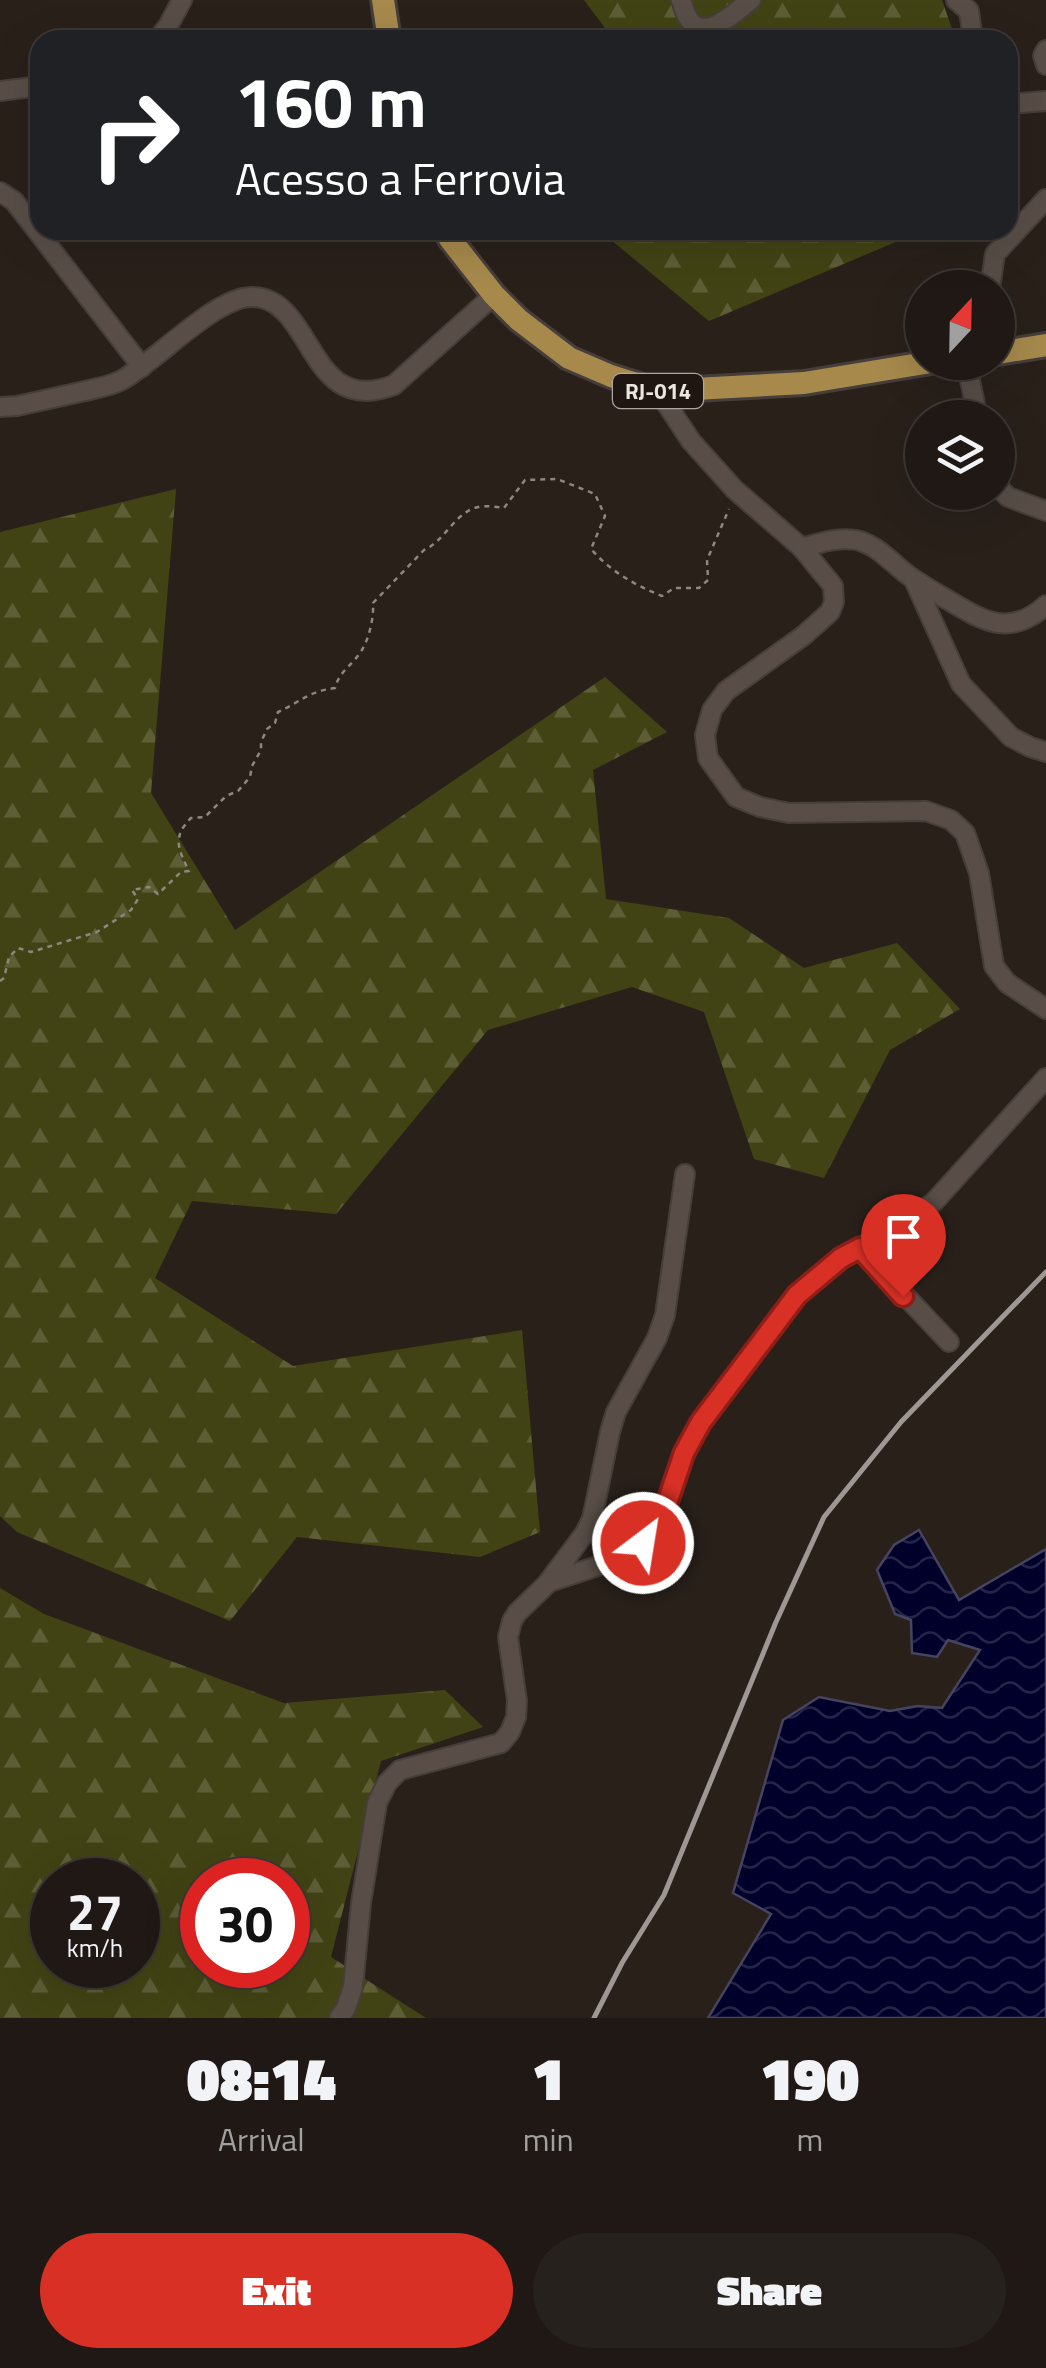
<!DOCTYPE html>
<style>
:root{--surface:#1f1814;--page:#27211d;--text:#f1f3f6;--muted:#a1a0a0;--line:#3c3734;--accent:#d93025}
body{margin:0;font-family:"Titillium Web",sans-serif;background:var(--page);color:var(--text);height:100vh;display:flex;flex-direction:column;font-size:38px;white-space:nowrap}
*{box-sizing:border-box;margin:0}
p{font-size:32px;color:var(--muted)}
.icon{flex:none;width:55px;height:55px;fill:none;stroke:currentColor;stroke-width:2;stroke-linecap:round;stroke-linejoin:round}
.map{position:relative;height:2018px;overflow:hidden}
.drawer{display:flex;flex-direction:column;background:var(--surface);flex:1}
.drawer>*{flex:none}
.guide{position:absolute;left:30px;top:30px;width:988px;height:210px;border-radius:30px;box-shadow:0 10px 40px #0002,0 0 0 2px var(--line);background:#202124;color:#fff;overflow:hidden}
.needle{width:65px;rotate:22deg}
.fabs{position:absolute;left:905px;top:270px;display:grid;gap:20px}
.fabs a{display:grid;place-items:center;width:110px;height:110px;border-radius:50%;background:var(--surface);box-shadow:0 10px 40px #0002,0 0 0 2px var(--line);font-size:50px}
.speed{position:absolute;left:30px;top:1858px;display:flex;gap:20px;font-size:50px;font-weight:700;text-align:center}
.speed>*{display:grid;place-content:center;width:130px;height:130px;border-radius:50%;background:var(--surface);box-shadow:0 10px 40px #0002,0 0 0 2px var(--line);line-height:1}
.speed small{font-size:25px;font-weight:400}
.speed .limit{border:15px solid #d22;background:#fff;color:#111}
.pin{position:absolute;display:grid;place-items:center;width:85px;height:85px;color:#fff;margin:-102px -42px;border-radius:50% 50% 50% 0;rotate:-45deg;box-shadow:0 0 10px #0007}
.pin .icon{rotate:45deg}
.me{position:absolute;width:110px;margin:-55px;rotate:31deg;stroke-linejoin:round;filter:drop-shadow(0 0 8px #0008)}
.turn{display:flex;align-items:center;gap:35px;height:210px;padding:0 40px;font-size:45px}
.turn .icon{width:130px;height:130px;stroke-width:2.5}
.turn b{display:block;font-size:70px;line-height:85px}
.eta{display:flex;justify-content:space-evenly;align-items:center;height:170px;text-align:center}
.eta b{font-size:60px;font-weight:800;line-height:70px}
.cta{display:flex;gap:20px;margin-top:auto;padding:20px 40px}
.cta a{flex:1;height:115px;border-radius:60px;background:var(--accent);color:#fff;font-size:40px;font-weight:800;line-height:115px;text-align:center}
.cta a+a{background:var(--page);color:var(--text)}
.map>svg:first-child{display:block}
.forest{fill:url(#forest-firs);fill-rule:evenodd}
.water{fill:url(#water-waves);stroke:#464461;stroke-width:2.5}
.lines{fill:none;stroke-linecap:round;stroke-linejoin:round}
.minor-casing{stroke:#453e3a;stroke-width:22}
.major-casing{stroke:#453e3a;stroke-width:28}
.path{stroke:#8e8681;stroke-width:2.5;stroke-dasharray:5 5;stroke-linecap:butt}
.minor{stroke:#584e47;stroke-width:18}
.major{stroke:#a6894b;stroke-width:22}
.rail{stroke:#9f9793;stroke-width:5}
.route-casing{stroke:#8d1f18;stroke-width:25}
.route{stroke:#d93025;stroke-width:18}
.labels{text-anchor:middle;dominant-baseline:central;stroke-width:8;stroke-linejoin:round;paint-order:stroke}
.shield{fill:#1f1611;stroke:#aea6a2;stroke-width:2.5}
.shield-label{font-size:22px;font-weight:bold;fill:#ebe4e0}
</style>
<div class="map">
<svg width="1046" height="2018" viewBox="0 0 1046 2018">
<defs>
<pattern id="forest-firs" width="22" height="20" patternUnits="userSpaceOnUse" patternTransform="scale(2.5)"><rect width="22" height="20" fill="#424314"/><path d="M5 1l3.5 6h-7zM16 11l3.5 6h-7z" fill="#5d5e36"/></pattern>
<pattern id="water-waves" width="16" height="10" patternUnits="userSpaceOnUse" patternTransform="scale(2.5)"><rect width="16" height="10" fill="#00002b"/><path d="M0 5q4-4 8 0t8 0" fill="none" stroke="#252549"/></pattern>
</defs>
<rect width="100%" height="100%" fill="#29201a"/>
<g class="forest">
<path d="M584,0h358l14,40h-342z"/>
<path d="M599,230h325l-215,91z"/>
<path d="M176,489l-25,304 84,137 370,-253 62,55 -74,38 13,129 123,19 75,50 93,-25 63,66 -70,41 -66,128 -70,-19 -50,-147 -72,-25 -144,43 -152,184 -144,-13 -37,77 138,88 229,-36 18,202 -60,25 -183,-20 -67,84 -213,-89 -17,-16v-984z"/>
<path d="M0,1588l44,26 240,89 161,-13 38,37 -102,34 -50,196 95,61h-426zM52,1880h86v85h-86zM202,1880h86v85h-86z"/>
</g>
<path class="water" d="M919,1530l40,70 87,-51v469h-338l63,-104 -38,-21 50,-173 36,-23 71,14 28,-5 24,2 38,-58 -32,-10 -11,17 -25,-4 -1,-33 -16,-6 -18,-44 17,-25z"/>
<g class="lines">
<g class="minor-casing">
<g id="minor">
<path d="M681,0c3,8 5,18 11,23 17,17 45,-13 59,-23"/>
<path d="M956,0l13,11 4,29"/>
<path d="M157,40l11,-14 14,-26"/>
<path d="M1046,50l-3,6 3,9"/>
<path d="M0,91l40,-5"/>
<path d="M1008,104l38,-3"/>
<path d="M0,192l14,9 128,166"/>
<path d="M990,288l5,-34 51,-55"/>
<path d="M966,362l12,56"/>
<path d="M658,391l33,50 43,48 68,59 31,38 1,16 -4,10 -27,24 -77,55 -14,19 -7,25 3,23 28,39 24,10 29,6 137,-2 25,9 14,13 14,40 15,93 13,17 39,26"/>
<path d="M0,407l17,-1c22,-5 45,-10 68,-15 12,-3 26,-5 37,-11 34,-19 92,-82 129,-83 64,-1 55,122 143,88l100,-90"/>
<path d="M998,487l10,10 38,14"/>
<path d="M802,548c18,-5 35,-11 54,-8 20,4 36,23 52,35 12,9 26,17 40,25 35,21 62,38 98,5"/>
<path d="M914,580l47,104 50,53 19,10 16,5"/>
<path d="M860,1248l89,94"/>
<path d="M549,1581l36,-48 7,-14 18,-87 6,-20 41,-74 8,-23 20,-141"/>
<path d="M339,2018l7,-10 7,-21 8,-84 16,-100 10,-20 13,-13 101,-27 9,-11 6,-15 1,-16 -9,-64 4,-16 5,-8 32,-31 58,-19 36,-20 19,-26 22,-64 17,-32 96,-126 44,-37 68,-39 25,-17 112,-124"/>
</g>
</g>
<g class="major-casing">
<g id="major">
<path d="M383,0l6,40"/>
<path d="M445,230l5,9 44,56 25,25 50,38 42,18 47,15 146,-8 127,-21"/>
<path d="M998,353l48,-8"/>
</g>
</g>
<path class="path" d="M0,981l4,-3 5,-21 9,-9 13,4 66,-20 34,-22 7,-11 -6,-9 17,-3 9,7 23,-22 8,-1c-11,-22 -17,-34 2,-53l14,-1 21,-21 12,-5 12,-14 2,-11 9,-16v-8l6,-13 8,-6 3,-11c24,-11 29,-20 57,-24 4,-16 16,-22 25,-35 9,-13 14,-35 13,-50l51,-53c21,-9 31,-38 54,-43 7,-2 19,0 26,1l21,-28 32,-1 38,15 10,22 -14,33c20,23 44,36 71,47l12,-8h25l9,-8 -1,-20 22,-51"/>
<use href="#minor" class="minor"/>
<use href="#major" class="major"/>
<path class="rail" d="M594,2018l28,-55 42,-68 112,-273 48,-105 77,-95 145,-150"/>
</g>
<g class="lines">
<g class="route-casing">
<path id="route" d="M643,1543l19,-25 22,-65 17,-31 96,-127 44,-37 19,-10 43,48"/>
</g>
<use href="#route" class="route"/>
</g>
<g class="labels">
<rect class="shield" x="613" y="374" width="90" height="34" rx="8"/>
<g class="shield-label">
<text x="658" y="391">RJ-014</text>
</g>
</g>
</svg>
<div class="fabs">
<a><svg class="needle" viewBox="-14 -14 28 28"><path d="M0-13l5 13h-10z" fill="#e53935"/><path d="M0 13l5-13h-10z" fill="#a1a0a0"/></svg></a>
<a><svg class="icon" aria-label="layers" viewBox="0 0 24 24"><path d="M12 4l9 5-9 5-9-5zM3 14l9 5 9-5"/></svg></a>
</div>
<div class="speed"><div>27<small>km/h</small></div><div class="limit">30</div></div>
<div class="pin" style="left:903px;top:1296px;background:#d93025"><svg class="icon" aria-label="arrive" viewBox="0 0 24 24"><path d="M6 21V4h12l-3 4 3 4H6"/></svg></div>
<svg class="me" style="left:643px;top:1543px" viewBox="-20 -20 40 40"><circle r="17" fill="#d93025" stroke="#fff" stroke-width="3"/><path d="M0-11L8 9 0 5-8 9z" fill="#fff"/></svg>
<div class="guide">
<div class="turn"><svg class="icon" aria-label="right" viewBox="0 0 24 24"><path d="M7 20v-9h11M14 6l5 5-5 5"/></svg><div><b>160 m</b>Acesso a Ferrovia</div></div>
</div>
</div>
<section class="drawer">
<div class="eta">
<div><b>08:14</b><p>Arrival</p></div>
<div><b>1</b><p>min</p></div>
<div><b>190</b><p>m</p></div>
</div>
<div class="cta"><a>Exit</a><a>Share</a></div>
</section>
